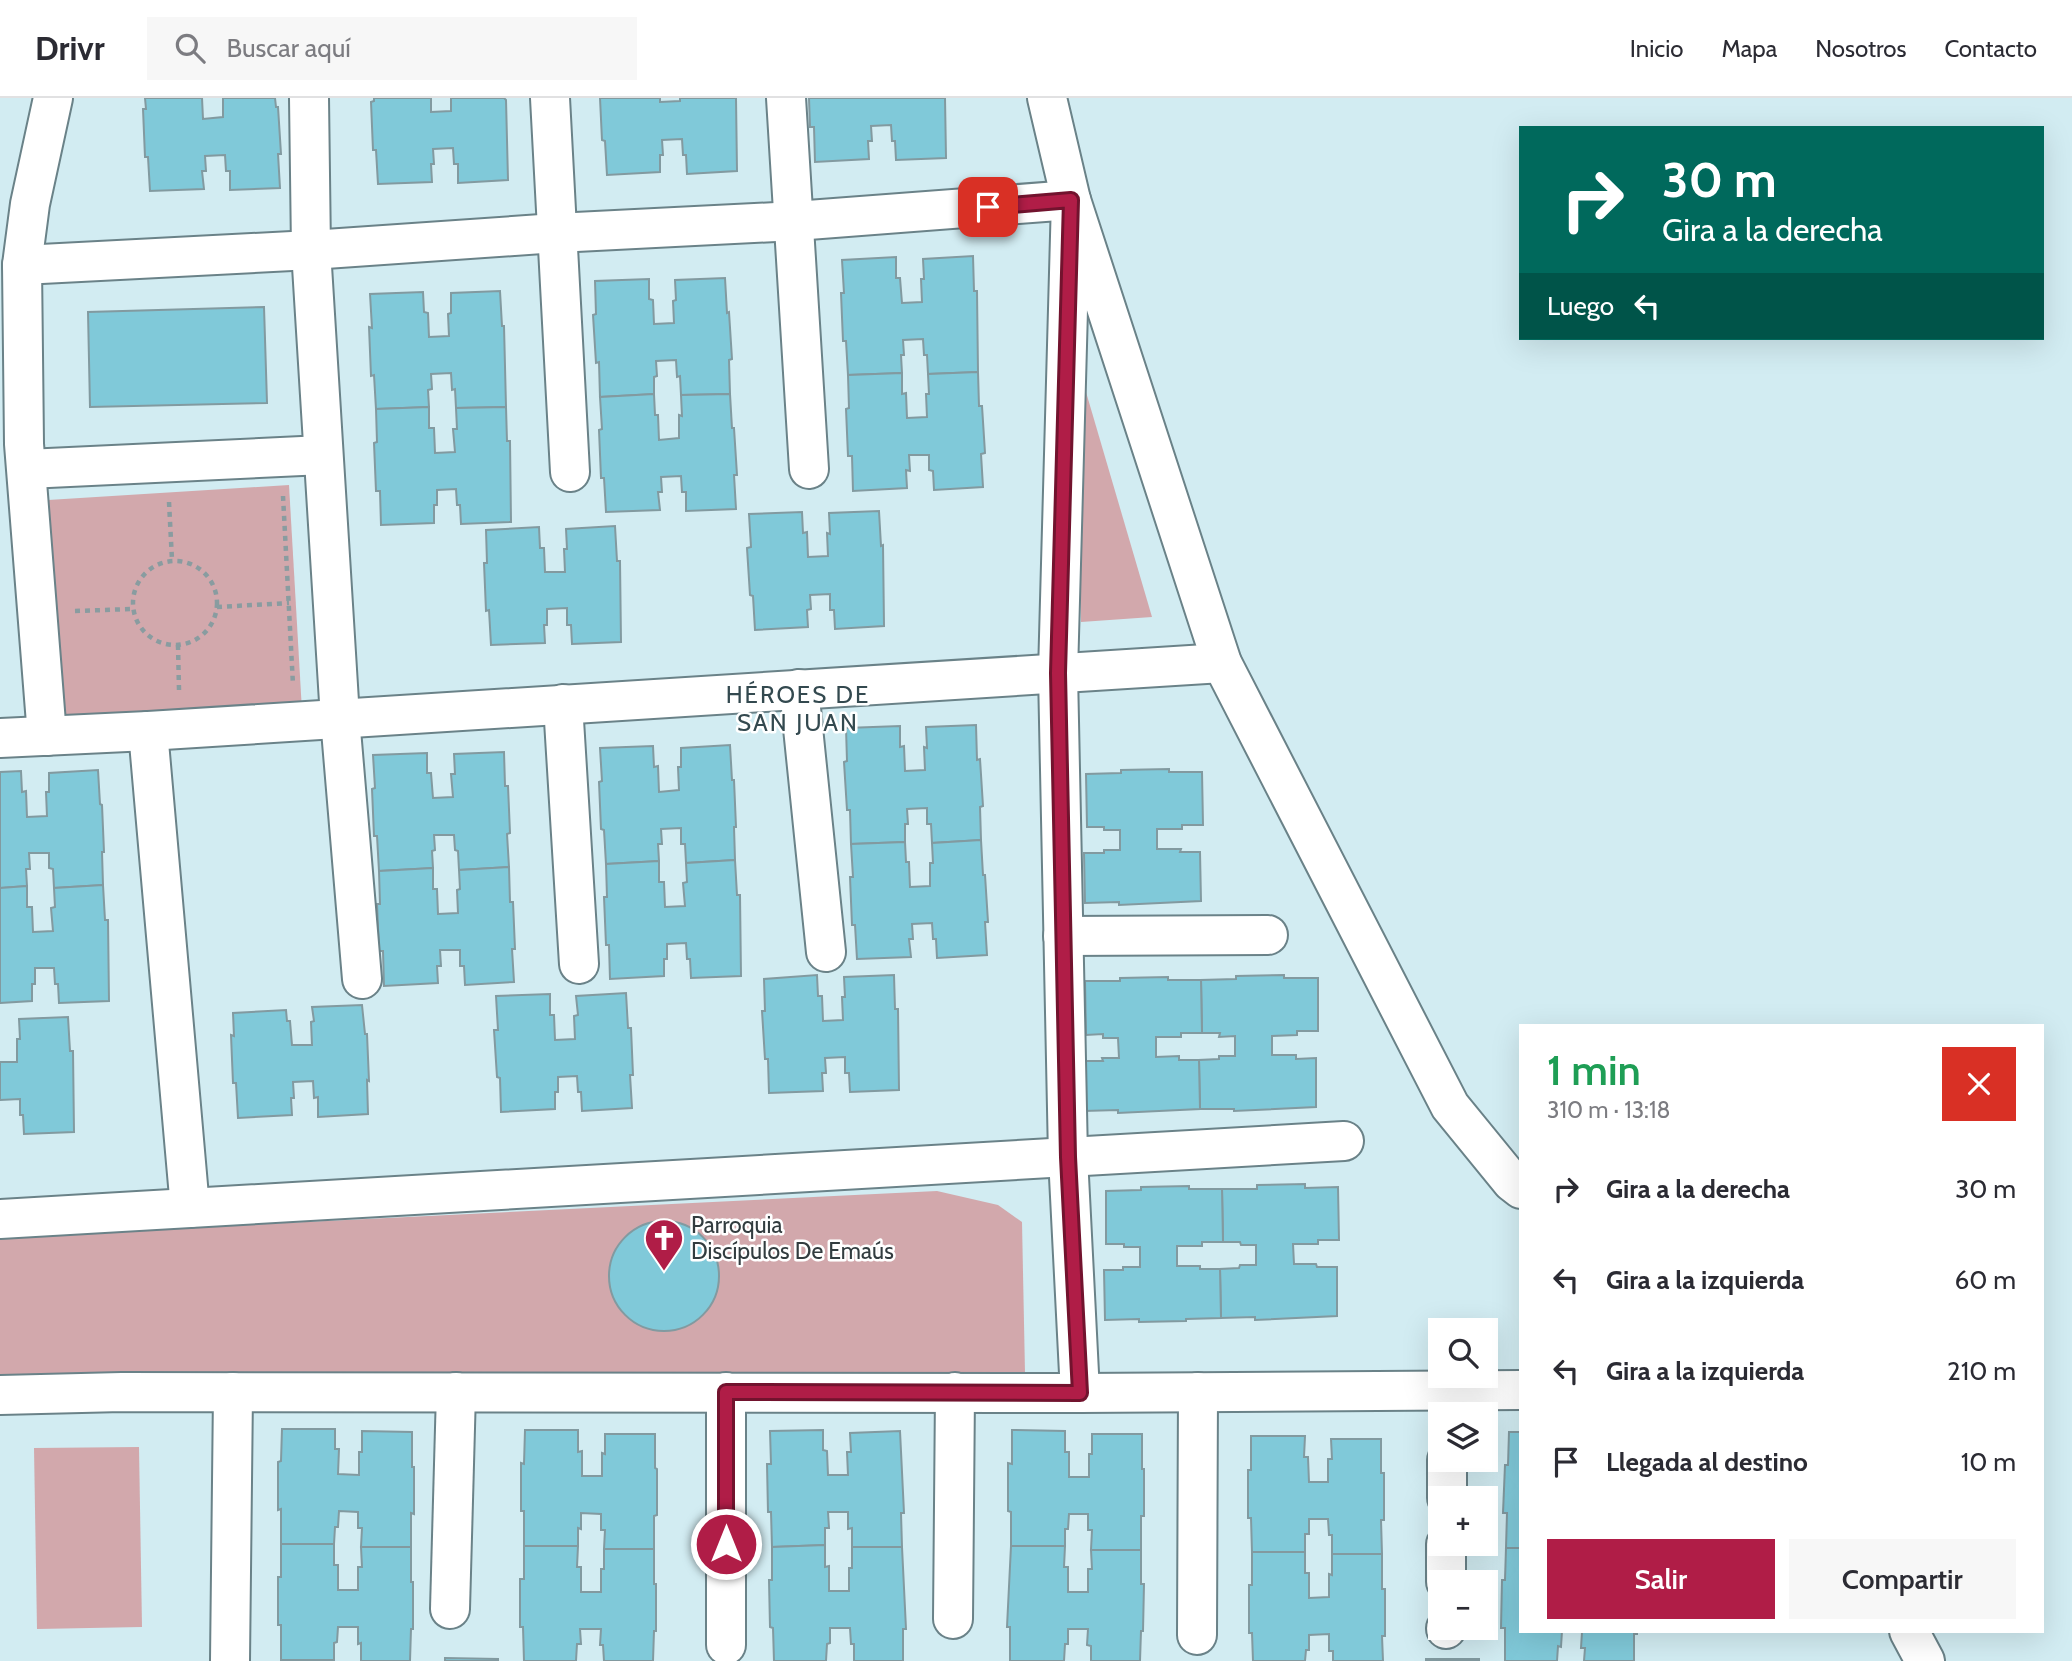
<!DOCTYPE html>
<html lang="es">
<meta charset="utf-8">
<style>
:root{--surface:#fff;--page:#f7f7f7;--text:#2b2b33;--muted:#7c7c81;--line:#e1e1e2;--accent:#b01d47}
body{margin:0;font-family:Cabin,sans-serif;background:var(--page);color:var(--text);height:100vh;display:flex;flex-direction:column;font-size:26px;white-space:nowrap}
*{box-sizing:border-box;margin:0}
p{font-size:23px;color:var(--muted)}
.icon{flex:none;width:38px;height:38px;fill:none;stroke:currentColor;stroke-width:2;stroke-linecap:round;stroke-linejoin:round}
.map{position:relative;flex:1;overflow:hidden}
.sheet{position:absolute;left:1519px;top:926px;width:525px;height:609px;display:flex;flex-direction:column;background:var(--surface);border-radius:0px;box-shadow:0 7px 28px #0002}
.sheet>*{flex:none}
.top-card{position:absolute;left:1519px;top:28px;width:525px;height:214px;border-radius:0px;box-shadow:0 7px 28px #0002;background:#00695c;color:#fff;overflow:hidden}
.fabs{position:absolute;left:1428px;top:1220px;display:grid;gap:14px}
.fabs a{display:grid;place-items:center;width:70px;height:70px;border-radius:0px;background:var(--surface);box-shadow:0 7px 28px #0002;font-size:35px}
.pin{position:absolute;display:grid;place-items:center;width:60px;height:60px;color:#fff;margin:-30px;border-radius:14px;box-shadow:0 4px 10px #0006}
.me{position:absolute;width:77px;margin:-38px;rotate:0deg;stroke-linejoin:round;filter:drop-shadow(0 0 5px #0008)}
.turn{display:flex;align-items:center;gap:24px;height:147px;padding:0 28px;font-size:32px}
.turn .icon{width:91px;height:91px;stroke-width:2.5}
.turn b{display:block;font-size:49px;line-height:60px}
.then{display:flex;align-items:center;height:66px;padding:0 28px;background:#0003;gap:14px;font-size:26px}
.round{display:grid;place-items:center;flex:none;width:74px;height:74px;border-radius:0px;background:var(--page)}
.overview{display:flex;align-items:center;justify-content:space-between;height:119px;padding:0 28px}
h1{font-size:42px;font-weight:600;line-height:52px;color:#1e9e55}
.button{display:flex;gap:14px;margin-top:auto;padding:14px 28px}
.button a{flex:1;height:80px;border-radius:0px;background:var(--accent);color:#fff;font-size:28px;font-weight:600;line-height:80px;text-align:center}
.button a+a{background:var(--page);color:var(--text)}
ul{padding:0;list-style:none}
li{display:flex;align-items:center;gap:21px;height:91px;padding:0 28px}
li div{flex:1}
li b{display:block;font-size:26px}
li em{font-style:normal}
header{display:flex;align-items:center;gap:42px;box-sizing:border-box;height:98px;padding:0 35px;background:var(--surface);border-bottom:2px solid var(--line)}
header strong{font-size:33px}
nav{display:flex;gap:38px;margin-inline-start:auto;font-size:24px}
.search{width:490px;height:63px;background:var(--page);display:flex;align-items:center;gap:18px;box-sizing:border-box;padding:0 24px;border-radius:0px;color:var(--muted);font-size:26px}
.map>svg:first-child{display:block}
.green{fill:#d2a8ac}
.building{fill:#80c9d9;stroke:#829aa0;stroke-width:2}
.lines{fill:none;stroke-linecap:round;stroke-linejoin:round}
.minor-casing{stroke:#6a8288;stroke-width:42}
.path{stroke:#899ca0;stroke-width:4.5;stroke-dasharray:5 5;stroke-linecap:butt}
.minor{stroke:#fff;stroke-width:38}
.route-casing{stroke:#72132e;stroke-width:18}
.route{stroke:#b01d47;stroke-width:12}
.labels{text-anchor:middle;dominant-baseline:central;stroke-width:5;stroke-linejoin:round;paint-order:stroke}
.poi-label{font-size:23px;fill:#323c3f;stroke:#fff;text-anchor:start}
.neighbourhood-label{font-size:24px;letter-spacing:2px;fill:#33494f;stroke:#fff}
</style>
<header>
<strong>Drivr</strong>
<div class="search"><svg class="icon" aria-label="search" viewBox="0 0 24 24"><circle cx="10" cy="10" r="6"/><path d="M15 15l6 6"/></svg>Buscar aquí</div>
<nav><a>Inicio</a><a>Mapa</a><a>Nosotros</a><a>Contacto</a></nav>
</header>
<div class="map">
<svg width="2072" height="1563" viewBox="0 0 2072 1563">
<rect width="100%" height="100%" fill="#d2ecf2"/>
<g class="green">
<path d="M1076,260l76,259 -71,5z"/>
<path d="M289,387l13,226 -240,15 -14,-226z"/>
<path d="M937,1093l61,14 24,17 3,151 -2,4 -1023,7v-147z"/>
<path d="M139,1349l3,180 -105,2 -3,-181z"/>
</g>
<g class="building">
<path d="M145,0h57l1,21 20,-2v-19h52l1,9h2l3,47h-3l2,34 -50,2v-19h-4l-1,-16 -20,1 1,15h-4l2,18 -54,2 -2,-34h-3l-2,-48h3z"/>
<path d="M374,0h57v14l20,-1v-13h53l2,2 2,80 -50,3v-19h-4l-1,-16 -20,1 1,15h-3l1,18 -54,2 -2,-34h-3l-2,-48 3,-1z"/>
<path d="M600,0h60v4l20,-1v-3h56l1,73 -50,3 -1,-19h-3l-1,-16 -20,1 1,15h-3v17l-53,3 -2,-34 -3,-1z"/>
<path d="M809,0h136l1,60 -50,2 -1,-19h-3l-1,-16 -20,1 1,15h-4l1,18 -54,3 -1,-35h-4z"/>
<path d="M973,158l1,35h3l1,81 -50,2 -1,-19h-3l-1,-16 -20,1 1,15h-3l1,18 -54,2 -2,-34h-3l-2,-48h3l-2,-33 54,-3v21h4l2,25 20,-1 -1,-23h3l-1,-20z"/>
<path d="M725,180l2,35 2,-1 3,47 -3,1 1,34 -49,1 -1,-19 -3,1 -1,-17 -20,1 1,15 -3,1v17l-54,3 -1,-35 -3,1 -3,-48 3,-1 -1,-33 54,-2v20l4,1 1,24 20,-1 -1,-22 3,-1 -1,-20z"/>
<path d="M500,193l2,35h2l2,81 -50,1 -1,-19 -3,1 -1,-17 -20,1 1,15 -4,1 1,17 -53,2 -2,-34 -3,1 -2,-49 3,1 -2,-34 53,-2 1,20 4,1 1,24 20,-1 -1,-22 3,-1v-20z"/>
<path d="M264,209l3,96 -177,4 -2,-95z"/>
<path d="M978,274l1,34h3l3,47 -4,1 2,33 -49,3 -1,-19 -4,-1v-15h-20l1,16 -4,-1 1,18 -54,3 -1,-35h-4l-2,-47 3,-1 -1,-33 54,-2v21l4,-1 1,25 20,-1 -1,-23h3l-1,-20z"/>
<path d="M654,296l1,21h3l1,25 20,-2v-23l3,1 -1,-21 49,-1 2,34h2l3,47h-3l2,34 -50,2v-19h-4l-1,-16 -20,1 1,15h-4l2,18 -54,2 -2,-34h-3l-2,-48 3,-1 -2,-32z"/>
<path d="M429,309v21h5l1,25 20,-1 -2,-23h4l-1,-21 50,-1 1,34h3l1,81 -50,2 -1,-19h-3l-1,-16 -19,1v15h-3v18l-53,2 -1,-34h-4l-2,-48 3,-1 -1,-33z"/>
<path d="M879,413l2,35 2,-1 1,81 -49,3 -1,-19h-4v-16l-20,1 1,14 -4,1 1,17 -53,3 -2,-34 -3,-1 -3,-47 4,-1 -2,-33 53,-2 1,21 4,-1 1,25 20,-1 -1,-23 3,1 -1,-21z"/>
<path d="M615,428l2,35h3l1,81 -49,2 -1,-19h-4v-17l-20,1v16h-3l1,18 -54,2 -2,-35 -3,1 -2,-48h3l-1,-33 53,-3 1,21h4l1,24h20l-1,-23h3l-1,-20z"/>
<path d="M976,627l1,35 3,-1 3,47 -3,1 1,33 -49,3 -1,-19h-4v-16l-20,1 1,15h-3v18l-54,2 -1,-34h-3l-3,-48 3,-1 -1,-33 54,-2v21l4,-1 1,25 20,-1 -1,-23 3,1 -1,-21z"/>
<path d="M730,647l2,35h2l2,47h-2l1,33 -49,3 -1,-19h-4v-16l-20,1 1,15h-4l1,17 -53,3 -2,-34 -3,-1 -2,-47 3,-1 -2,-33 53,-2 1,21 4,-1 1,26 20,-2 -1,-23h3v-19z"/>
<path d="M504,654l1,34h3l2,47 -3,1 2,33 -50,3 -1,-19 -3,-1 -1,-15h-20l1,15 -3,1 1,17 -54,3 -2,-35h-3l-2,-47 3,-1 -2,-33 54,-2v20h4l2,25 20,-1 -2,-23h4l-1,-20z"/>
<path d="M1169,671v3h33l1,53h-21v4h-25v20h24l-1,3h20l1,49 -82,4v-3l-34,1 -1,-50h20v-3h16v-20h-16v-3h-17l-1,-53 35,-1v-3z"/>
<path d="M98,672l2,34 2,1 2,47h-2l1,33 -49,3 -1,-19 -4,-1v-15h-20l1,16h-4l1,17 -27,2v-116l21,-1 1,21 4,-1 1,26 20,-1 -1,-24h3v-19z"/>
<path d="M981,742l2,35h2l3,47h-3l2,33 -50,3 -1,-19h-3l-1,-16 -20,1 1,15h-4l2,18 -54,2 -2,-34h-3l-2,-48h3l-2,-33 54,-2 1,20h3l1,25 20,-1v-23h3l-1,-20z"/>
<path d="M735,762l2,35h3l1,81 -50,2 -1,-19h-3l-1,-16 -19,1v15h-3v17l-54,3 -1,-34h-3l-2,-48h3l-1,-33 53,-3v21h5l1,25 20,-1 -2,-23 4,-1 -1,-19z"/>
<path d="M509,769l1,35h3l2,47h-3l2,33 -49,3 -1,-19h-4v-16h-20l1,16h-4l1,17 -54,3 -1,-35h-4l-2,-47h3l-1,-33 54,-3v21h4l1,25 20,-1 -1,-23 3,-1 -1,-19z"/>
<path d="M103,787l2,35h3l1,81 -50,2 -1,-19h-3l-1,-16h-19v16h-3v17l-32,2v-115l27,-2v21h5l1,25 20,-1 -2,-23 4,-1 -1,-19z"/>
<path d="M817,877l1,21h4l1,25 20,-1 -1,-23h3l-1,-20 50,-2 1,34h3l1,81 -49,2 -1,-19h-4v-16l-20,1 1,15h-4l1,18 -54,2 -1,-34h-3l-3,-48h3l-1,-32z"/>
<path d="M1284,877v3h34v53h-21v4l-25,1v19h24v4l20,-1v49l-82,4v-2h-34l-1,-49 20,-1v-3h16v-20l-16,1 1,-4h-18l-1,-53 35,-1v-3z"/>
<path d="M1168,879v3h33l1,53h-21v4h-25v20l23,-1v4h20l1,49 -82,4v-3l-34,1 -1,-50h20l-1,-3h17l-1,-20h-15v-4l-17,1 -1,-54h35v-3z"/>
<path d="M626,895l2,35h3l2,47h-3l2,33 -50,3 -1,-19h-3l-1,-16 -19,1v15h-3v17l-54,3 -1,-34 -3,-1 -3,-47h4l-2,-34 54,-2v21h4l1,25 20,-1 -1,-23 4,-1 -2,-19z"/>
<path d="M362,907l3,29h2l2,47 -2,-1 1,34 -50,3v-20l-4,1 -1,-17 -20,1 1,16h-3l1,17 -54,3 -2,-35h-3l-2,-48 3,1 -1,-23 53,-3 1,11h3l2,24h20l-1,-23 3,-1 -2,-14z"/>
<path d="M68,919l2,34h3l1,81 -50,2 -1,-19h-3v-16l-20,1v-38h17v-23h3l-1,-20z"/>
<path d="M1305,1086v4l33,-1 1,53h-21v4h-25l1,20h22l1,3h20v49l-82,4v-3l-34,1 -1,-49 19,-1 1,-3h16v-20h-15l-1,-3h-17l-1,-53h35v-4z"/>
<path d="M1189,1088v3h33l1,53h-21v4h-25v20h23v3h20l1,49 -35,1v2l-47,1v-3l-34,1 -1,-50h19v-3h17v-20h-16v-3h-18v-53l35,-1v-3z"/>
<circle cx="664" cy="1178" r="55"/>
<path d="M282,1331h53v20h4l-1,25 21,1v-23h3v-21l50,1v35h2v47l-3,-1v34h-50l1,-19h-4v-16l-19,-1 -1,16h-3l-1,17h-53v-35l-3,1v-48l3,-1z"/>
<path d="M525,1332h53v22l4,-1v25h20v-23l3,1v-20h50v34l2,1v46l-3,1v33h-50l1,-19h-4v-16l-20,-1v16l-3,-1v18h-54v-35h-3v-48l3,1z"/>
<path d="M823,1332v20l4,1 1,24h20l-1,-23h4l-1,-19 50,-2 4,82h-3l1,34h-50v-19l-4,1v-17h-20l1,16h-4v17l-53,2 -1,-35h-3l-1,-48h4l-1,-33z"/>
<path d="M1012,1332l53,1v21h4v25h20v-23h3v-20h50v35h2v47h-3v34h-50l1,-20h-4v-16h-19l-1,15h-3v17h-54v-34l-3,-1v-48l4,1z"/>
<path d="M1509,1334h12v116h-15l1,-35h-4l2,-48h3z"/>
<path d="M1251,1338h54l-1,21h4l1,25h19v-23h4l-1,-20h50v34h3v47h-3l1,34h-50v-19h-3l-1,-16h-19v15h-4v18h-53l-1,-34h-3v-48h3z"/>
<path d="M281,1446h53v21h4v25h20v-23h4l-1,-20h50v35h2v47h-2l-1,32h-49v-18l-3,1v-17h-20l-1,15 -3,1v17h-53v-35h-3v-48h3z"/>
<path d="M825,1447v22l4,-1v25h20v-23h3v-21h50l4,82h-3v32h-49v-17h-3l-1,-16h-20v15l-3,1 -1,17h-52l-1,-33 -3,-1 -1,-47h3v-33z"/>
<path d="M524,1448h54l-1,21h4v25h20v-23h3v-20h50v35h2v47h-2l-1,30h-49l-1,-16h-3l1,-16h-21l1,15h-4l-1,17h-52l-1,-34h-3v-48h4z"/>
<path d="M1011,1448h54l-1,21h4v25h20v-23h4l-1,-19h50v34h3l-1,47h-2l-1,30h-49v-15l-4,-1 1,-16h-20v15h-3l-1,17h-54v-34h-3z"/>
<path d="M1506,1450h15v83h116v3h-3v27h-50l1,-13h-4l1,-16 -20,-1 -1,16 -3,-1 -1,15h-52v-33h-4l1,-48h3z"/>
<path d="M1252,1454h53v21h4v25l20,-1v-23l3,1v-21h50v35h3v47h-3l1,25h-50v-10h-4v-17l-20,1v15h-3l-1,11h-52l-1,-28h-3v-48h3z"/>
<path d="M445,1560l53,1v2h-53z"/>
<rect x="1426" y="1561" width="53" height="2"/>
</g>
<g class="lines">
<g class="minor-casing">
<g id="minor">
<path d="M309,0l2,152 29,468 22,261"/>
<path d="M550,0l20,374"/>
<path d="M786,0l23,371"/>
<path d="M1047,0l24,102 -13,473 10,484 12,236"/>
<path d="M22,167l289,-15 245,-17 239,-12 276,-21 151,463 228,443 62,76 9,7"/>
<path d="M27,371l296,-14"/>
<path d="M799,591l27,263"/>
<path d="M563,606l16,260"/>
<path d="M148,633l42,477"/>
<path d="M47,638l-23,-292 -2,-179 8,-61 23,-106"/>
<path d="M0,640l148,-7 1074,-68"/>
<path d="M1063,838l205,-1"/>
<path d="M0,1121l1344,-78"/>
<path d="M0,1297l122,-3 958,1 441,-3"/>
<path d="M1447,1400v-38"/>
<path d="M1446,1484v-38"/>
<path d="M450,1511l6,-217"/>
<path d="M953,1521l2,-227"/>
<path d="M1446,1531v-1"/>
<path d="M1909,1533l16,30"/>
<path d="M1197,1537l1,-243"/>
<path d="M726,1547v-253"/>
<path d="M230,1563l3,-269"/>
</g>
</g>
<g class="path">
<path d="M283,398l10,189"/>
<path d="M169,404l3,58"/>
<circle cx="175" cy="505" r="42"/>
<path d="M217,509l72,-4"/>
<path d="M75,513l58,-2"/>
<path d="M178,547l1,45"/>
</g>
<use href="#minor" class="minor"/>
</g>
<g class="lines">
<g class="route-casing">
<path id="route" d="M726,1446v-152l354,1 -12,-236 -10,-484 13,-473 -83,7"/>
</g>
<use href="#route" class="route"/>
</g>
<defs>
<g id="church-pin" transform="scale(2.0125)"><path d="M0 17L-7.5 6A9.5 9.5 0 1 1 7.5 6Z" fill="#b01d47" stroke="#fff"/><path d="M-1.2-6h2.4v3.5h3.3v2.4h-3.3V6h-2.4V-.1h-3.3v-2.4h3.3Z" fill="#fff"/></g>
</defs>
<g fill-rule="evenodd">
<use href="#church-pin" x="664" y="1140"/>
</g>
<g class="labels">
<g class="poi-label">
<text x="691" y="1127">Parroquia<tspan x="691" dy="26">Discípulos De Emaús</tspan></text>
</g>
<g class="neighbourhood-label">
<text x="798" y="596">HÉROES DE<tspan x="798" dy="28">SAN JUAN</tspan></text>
</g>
</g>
</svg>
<div class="fabs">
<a><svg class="icon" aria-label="search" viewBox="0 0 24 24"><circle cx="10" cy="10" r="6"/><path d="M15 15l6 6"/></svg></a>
<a><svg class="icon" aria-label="layers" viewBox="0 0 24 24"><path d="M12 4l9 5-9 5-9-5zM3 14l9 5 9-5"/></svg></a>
<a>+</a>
<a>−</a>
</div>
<div class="pin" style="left:988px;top:109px;background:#d93025"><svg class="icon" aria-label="arrive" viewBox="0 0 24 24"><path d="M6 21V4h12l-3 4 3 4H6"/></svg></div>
<svg class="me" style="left:726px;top:1446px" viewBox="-20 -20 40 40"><circle r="17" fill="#b01d47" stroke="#fff" stroke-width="3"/><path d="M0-11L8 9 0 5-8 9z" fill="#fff"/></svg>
<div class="top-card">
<div class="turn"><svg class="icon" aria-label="right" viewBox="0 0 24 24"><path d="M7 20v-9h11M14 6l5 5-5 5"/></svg><div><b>30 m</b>Gira a la derecha</div></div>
<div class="then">Luego<svg class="icon" aria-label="left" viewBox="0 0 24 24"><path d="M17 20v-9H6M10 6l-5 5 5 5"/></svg></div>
</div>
<section class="sheet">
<div class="overview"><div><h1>1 min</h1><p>310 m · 13:18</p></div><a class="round" style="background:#d93025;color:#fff"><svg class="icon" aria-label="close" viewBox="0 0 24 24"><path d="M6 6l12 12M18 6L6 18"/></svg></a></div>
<ul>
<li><svg class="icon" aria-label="right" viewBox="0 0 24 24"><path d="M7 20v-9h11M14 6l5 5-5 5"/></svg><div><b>Gira a la derecha</b></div><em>30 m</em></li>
<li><svg class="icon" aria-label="left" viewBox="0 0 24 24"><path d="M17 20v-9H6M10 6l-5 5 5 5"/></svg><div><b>Gira a la izquierda</b></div><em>60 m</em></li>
<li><svg class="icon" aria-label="left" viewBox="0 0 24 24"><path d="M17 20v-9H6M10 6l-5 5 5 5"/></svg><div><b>Gira a la izquierda</b></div><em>210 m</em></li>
<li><svg class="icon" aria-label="arrive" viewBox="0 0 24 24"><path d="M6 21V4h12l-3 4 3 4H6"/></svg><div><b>Llegada al destino</b></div><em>10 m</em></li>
</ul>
<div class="button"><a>Salir</a><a>Compartir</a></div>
</section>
</div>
